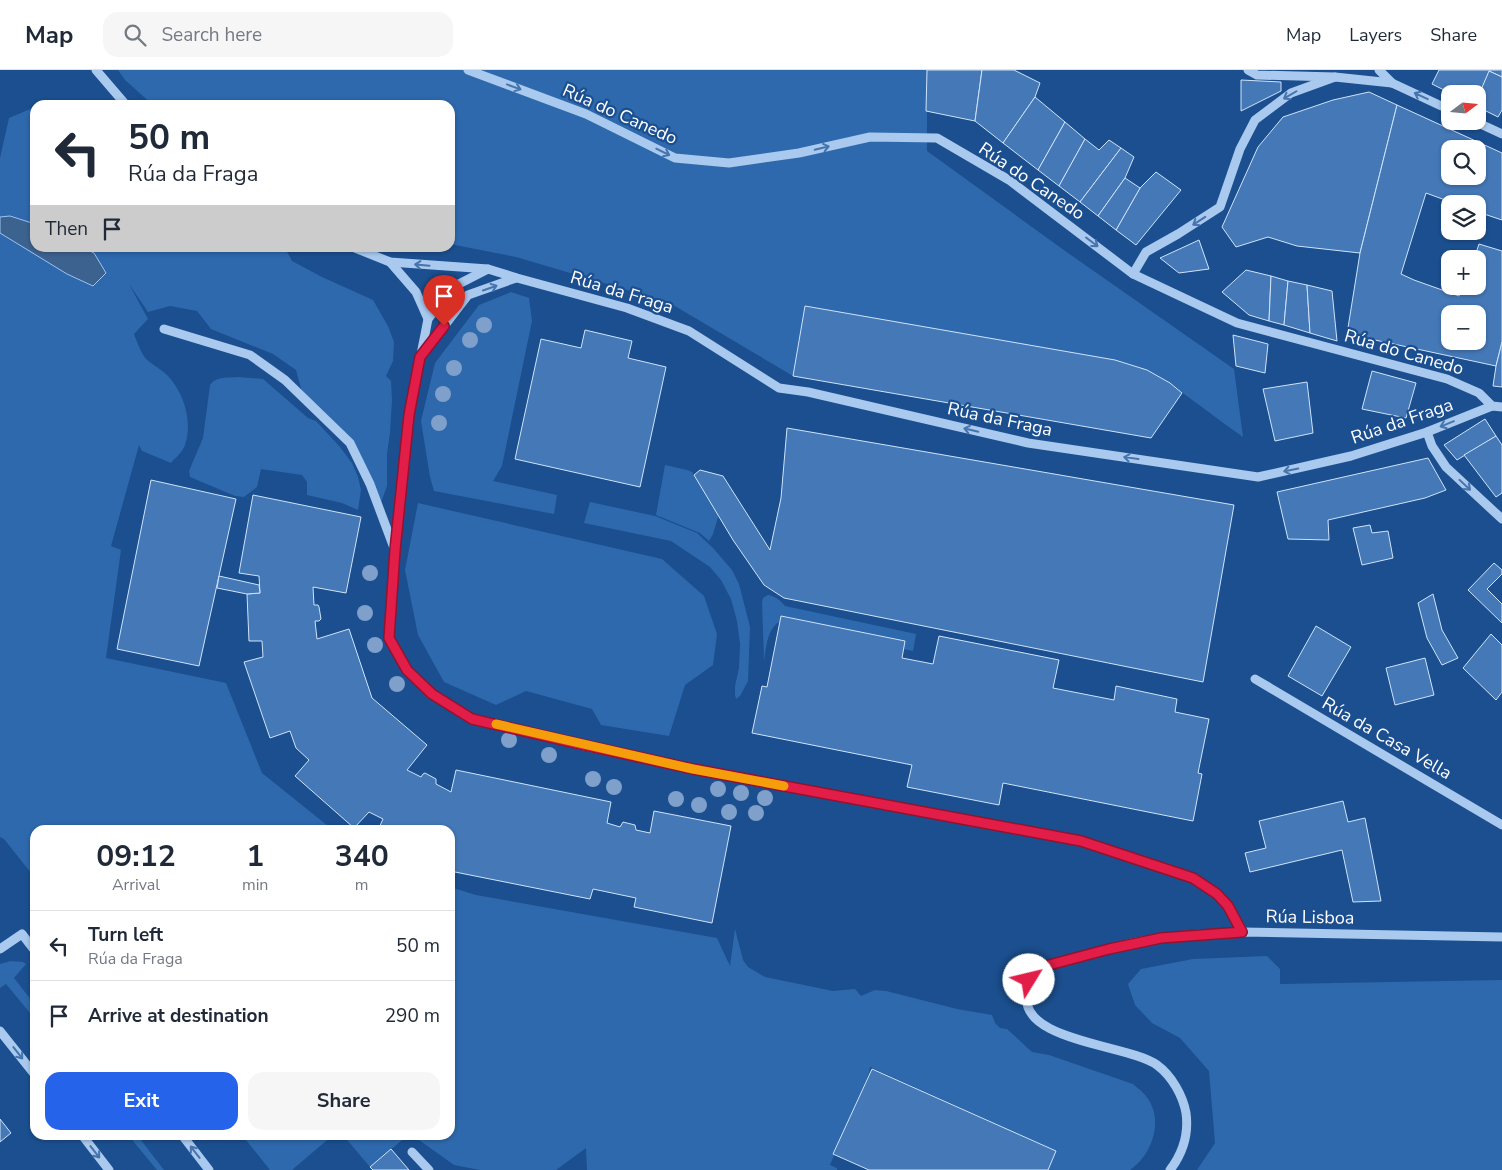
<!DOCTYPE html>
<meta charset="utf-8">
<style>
:root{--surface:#fff;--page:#f6f6f7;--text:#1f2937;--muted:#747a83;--line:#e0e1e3;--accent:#2563eb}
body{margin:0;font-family:"Nunito Sans",sans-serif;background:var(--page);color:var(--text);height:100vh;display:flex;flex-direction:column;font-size:19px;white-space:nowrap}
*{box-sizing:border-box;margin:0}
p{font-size:16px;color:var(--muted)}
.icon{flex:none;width:28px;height:28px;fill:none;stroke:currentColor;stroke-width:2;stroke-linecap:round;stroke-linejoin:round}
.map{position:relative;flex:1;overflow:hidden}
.panel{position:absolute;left:30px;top:755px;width:425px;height:315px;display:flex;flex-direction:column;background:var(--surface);border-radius:15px;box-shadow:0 1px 4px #0004}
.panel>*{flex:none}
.top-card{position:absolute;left:30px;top:30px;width:425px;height:152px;border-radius:15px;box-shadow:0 1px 4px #0004;background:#fff;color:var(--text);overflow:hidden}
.needle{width:32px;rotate:74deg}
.controls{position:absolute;left:1441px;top:15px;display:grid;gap:10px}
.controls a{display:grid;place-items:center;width:45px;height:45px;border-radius:10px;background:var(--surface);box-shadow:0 1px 4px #0004;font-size:25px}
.pin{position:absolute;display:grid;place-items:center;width:42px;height:42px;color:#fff;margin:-51px -21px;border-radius:50% 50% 50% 0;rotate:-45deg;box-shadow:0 0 5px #0007}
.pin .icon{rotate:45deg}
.me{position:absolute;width:55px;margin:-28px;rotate:54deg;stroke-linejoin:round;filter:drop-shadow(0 0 4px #0008)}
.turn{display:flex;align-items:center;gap:18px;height:105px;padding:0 15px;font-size:22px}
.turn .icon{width:65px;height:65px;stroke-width:2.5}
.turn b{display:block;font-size:35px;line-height:42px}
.then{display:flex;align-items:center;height:48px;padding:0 15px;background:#0003;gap:10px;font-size:19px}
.eta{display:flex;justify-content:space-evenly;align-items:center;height:85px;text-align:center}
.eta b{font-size:30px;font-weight:700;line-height:35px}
.action{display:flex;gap:10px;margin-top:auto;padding:10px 15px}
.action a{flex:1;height:58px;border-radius:15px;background:var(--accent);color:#fff;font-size:20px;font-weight:700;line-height:58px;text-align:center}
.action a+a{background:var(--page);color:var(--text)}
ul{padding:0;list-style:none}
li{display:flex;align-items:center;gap:15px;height:70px;padding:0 15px;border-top:1px solid var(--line)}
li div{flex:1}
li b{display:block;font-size:19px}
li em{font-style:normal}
header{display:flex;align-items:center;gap:30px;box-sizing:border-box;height:70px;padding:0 25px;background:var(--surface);border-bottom:1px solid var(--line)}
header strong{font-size:24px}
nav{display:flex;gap:28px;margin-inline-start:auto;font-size:18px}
.search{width:350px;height:45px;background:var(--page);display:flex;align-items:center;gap:12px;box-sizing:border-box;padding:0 18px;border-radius:15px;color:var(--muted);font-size:19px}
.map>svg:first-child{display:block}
.green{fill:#2e69ad}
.water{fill:#3c6290;stroke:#9cc4f0}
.building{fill:#4478b7;stroke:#cfe3fa;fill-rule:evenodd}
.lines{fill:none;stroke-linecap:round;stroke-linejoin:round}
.minor{stroke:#a9c9ee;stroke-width:9}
.tree{fill:#7ea0ca}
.oneway{stroke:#4674ac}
.route-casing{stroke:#92132f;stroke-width:12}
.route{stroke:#e11d48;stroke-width:9}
.slow{stroke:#f59e0b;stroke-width:9}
.labels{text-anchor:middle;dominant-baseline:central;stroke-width:4.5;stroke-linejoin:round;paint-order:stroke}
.street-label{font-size:18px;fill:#fff;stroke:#1b4f8f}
</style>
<header>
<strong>Map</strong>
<div class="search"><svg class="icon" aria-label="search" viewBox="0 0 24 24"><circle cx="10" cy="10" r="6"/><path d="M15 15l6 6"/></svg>Search here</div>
<nav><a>Map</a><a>Layers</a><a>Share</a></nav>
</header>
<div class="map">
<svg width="1502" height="1100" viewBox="0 0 1502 1100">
<rect width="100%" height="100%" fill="#1b4f8f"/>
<g class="green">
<path d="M118,0h809v81l141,102 166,116 9,68c-32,-22 -62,-48 -96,-67l-342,-64 -12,70 -125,-74 -152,-45 -66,-13v-139h-297l-28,-25z"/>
<path d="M35,37v141h250l7,13 30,16 51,23 15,26 6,16 -1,19 -7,15 5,5 1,19 -2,33 -3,21v32l-8,22 -29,-65 -48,-51 -6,-22 -23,-16 -62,-25 -14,-18 -27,-5 -22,6 -19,-28 19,35 -14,15c3,8 7,19 12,25 7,6 15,10 22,17 16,17 25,46 17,69 -2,7 -10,13 -14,18l-29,-12 -3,-6 -28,101 10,4 -15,108 120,25 36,90 71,57h-298v48l-31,-39 -4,-2v-679l9,-40z"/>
<path d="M511,222l18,6 3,23 -30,145 -9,15 64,14 -3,19 -120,-23 -4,-14 -9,-56 14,-58 44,-58z"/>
<path d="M238,307l25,2 45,39 8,3 24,26 12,16 6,14 3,13 -3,20 -16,-7 -35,-8v-13l-5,-7 -41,-6 -4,18 -13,10 -9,-1 -45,-19 -1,-6 14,-33 7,-53c6,-9 19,-7 28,-8z"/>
<path d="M665,395l22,5 5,2 27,42 -6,20 -4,7 -9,-8 -44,-18z"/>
<path d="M590,432l65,14 42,17 16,15 19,22 7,14 11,43 -2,54 -8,15 -4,3 -1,-4v-9l4,-18 1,-24 -3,-23 -6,-22 -10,-19 -11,-13 -39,-26 -87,-18z"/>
<path d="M418,433l244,56 42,37 13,38 -4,31 -28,20 -16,51 -68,-11 -9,-16 -66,-18 -30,14 -52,-23 -26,-47 -13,-65z"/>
<path d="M768,525c7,1 13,6 17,11l131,28 -3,17 -10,-2 2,-8 -124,-25 -2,6c-12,7 -13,27 -15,40l-2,-60 1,-4z"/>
<path d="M450,817l26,8 241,43 13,28 5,-37 8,31 5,7 17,10 68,14 22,-2 6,7 14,-6 11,1 71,18 35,6 3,8 5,5 7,1 25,23 17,3 84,29c7,6 14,11 18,20 11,22 -1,53 -21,66h-82l8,-19 -186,-84 -1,6 -39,92 7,3v2h-250l-1,-22 -30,22h-76l-26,-5 -42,-30h38z"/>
<path d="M1267,886l13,13v15l222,-4v190h-305l18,-27 -6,-72 -29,-33 -28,-15 -17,-18 -7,-21 13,-15 52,-10z"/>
<path d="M11,891l12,1 3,2 -12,14 21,27v14l-29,-35 -6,4v-24z"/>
<path d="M128,1065h9l27,35h-7z"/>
<path d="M242,1065h91l-41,35h-22z"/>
<path d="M343,1065h65l-38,32z"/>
</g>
<path class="water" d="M10,146l25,8v24h48l11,5 12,20 -13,13 -26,-12 -67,-41v-16z"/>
<g class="building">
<path d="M927,0h55l-7,51 -49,-10z"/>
<path d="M982,0h32l26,13 -5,14 -32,46 -28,-22z"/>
<path d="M1439,0h51l-12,27v-3h-26l-20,-10z"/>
<path d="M1490,0h12v7l-13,-6z"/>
<path d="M1489,1l13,6v33l-4,7 -20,-10v-10z"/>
<path d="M1241,10l40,2v9l-40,20z"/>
<path d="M1369,22l28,13 -37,148 -63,-7 -29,-9 -32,10 -14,-20 36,-80 25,-30 50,-17z"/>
<path d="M1035,27l30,25 -27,48 -35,-27z"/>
<path d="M1397,35l105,48v67l-24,-8v-8h-22l-30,-11 -25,81 13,6 45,16 4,-10h15v-27h-4l5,-15 23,7v91l-6,24 -149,-32 13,-81zM1450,79h28v27h-28zM1450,244h28v27h-28z"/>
<path d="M1065,52l20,17 -26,47 -21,-16z"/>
<path d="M1085,69l14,11 10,-10 12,8 -41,54 -21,-16z"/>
<path d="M1121,78l13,9 -9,21 -27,38 -18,-14z"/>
<path d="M1156,102l25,18 -45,55 -20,-15 24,-42z"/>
<path d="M1125,108l15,10 -24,42 -18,-14z"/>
<path d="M1199,170l10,29 -30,4 -19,-15z"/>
<path d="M1246,200l25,6 -2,45 -20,-6 -27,-23z"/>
<path d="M1271,206l17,5 -4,44 -15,-4z"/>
<path d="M1288,211l19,4 3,48 -26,-8z"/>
<path d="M1307,215l25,6 5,50 -27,-8z"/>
<path d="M805,236l310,54 32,10 23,13 12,10 -31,45 -358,-62z"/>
<path d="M585,260l47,11 -4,17 38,9 -26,120 -125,-28 26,-120 40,9z"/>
<path d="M1233,265l35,9 -3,29 -29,-7z"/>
<path d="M1502,272v45l-9,-1 3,-20z"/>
<path d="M1372,301l44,12 -10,35 -44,-9z"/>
<path d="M1307,312l6,51 -38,8 -12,-52z"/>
<path d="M1485,349l11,17 -39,24 -13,-15z"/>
<path d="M787,358l447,77 -31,177 -419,-84 -20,-13 -31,-45 -39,-65 6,-5 23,6 47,74 11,-52z"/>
<path d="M1496,366l6,9v48l-6,4 -32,-42z"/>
<path d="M1428,388l18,32 -21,8 -97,22 1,20 -41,-1 -11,-47z"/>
<path d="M151,410l85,19 -37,167 -82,-17z"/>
<path d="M253,425l108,22 -15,76 -33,-6 1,18h4l1,2 2,12 -2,2h-4l2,18 32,-10 23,69 55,47 -20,25 14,7 2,-3 2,-1 11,6v5l15,8 5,-22 155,32 -4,21 13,4 3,-5 12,3 1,5 14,3 4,-22 77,15 -19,97 -78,-16 2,-9 -43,-9 -3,10 -140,-28v-41h-72l5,-11 -14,-7 -15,16 -59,-52 14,-16 -13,-12 -6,-17 -20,7 -26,-76 19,-5 -1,-16h-13l-2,-47 13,-1 -1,-17 -20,-3z"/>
<path d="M1370,455l2,8 16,-2 5,27 -31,7 -9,-37z"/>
<path d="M1494,493l8,7v4l-15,15 15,15v19l-34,-33z"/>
<path d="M219,506l40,9 1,8 -13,1 -30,-6z"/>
<path d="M1433,524l9,36 16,28 -16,7 -15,-27 -9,-35z"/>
<path d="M781,546l124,25 -3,17 31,6 6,-28 120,24 -6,28 61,12 2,-14 61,13 -2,13 34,7 -11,54 4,1 -9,47 -190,-38 -4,22 -92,-18 5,-22 -160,-32 10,-47 5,1z"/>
<path d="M1316,556l35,21 -29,49 -34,-20z"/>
<path d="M1491,564l11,11v47l-6,8 -33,-32z"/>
<path d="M1425,588l9,37 -39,10 -9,-37z"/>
<path d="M1343,731l5,21 17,-4 16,83 -28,1 -11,-52 -92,22 -5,-19 21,-5 -7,-27z"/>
<path d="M872,999l184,82 -8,19h-179l-36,-16z"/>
<path d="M0,1049l11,14 -11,9z"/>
<path d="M391,1079l18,21h-36l-3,-3z"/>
</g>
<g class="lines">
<g class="minor">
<path d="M96,0l30,35"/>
<path d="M468,0l118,44 89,44 54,5 70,-10 71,-16 67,1 72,42 124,94 104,49 210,56 32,14 13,13 10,1"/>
<path d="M1248,0l9,5 78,2 57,6 58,27"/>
<path d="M1379,0l13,13"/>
<path d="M1474,51l28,13"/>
<path d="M355,178l35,14 98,7"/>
<path d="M390,192l26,30 12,27"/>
<path d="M1133,204l13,-22 32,-18 42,-27 20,-58 15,-29 36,-27 44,-16"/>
<path d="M164,259l86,26 35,25 65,63 20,41 24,64"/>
<path d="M422,285l46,-60 48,-17"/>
<path d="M1427,362l5,14 14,21 56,52"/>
<path d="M1255,609l247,146"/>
<path d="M1242,862l-14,-26 -11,-12 -24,-16 -112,-37 -388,-72 -113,-24 -107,-26 -41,-25 -25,-24 -18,-33 6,-87 14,-135 19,-96 25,-32 35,-18 29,9 110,30 62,23 90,57 29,4 220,51 230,34 93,-21 76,-24 65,-26"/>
<path d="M0,879l22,-15 13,17"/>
<path d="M0,961l35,44"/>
<path d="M82,1065l27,35"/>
<path d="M182,1065l27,35"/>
<path d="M412,1082l17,18"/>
<path d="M1170,1100c13,-17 19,-35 16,-57 -3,-17 -14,-37 -29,-48 -29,-21 -139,-23 -130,-72 3,-17 7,-20 22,-28 37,-10 74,-22 112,-27 27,-4 54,-5 81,-6l260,5"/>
</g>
</g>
<g class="tree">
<circle cx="484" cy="255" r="8"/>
<circle cx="470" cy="270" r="8"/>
<circle cx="454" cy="298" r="8"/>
<circle cx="443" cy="324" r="8"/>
<circle cx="439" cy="353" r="8"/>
<circle cx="370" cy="503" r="8"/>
<circle cx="365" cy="543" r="8"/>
<circle cx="375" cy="575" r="8"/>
<circle cx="397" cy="614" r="8"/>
<circle cx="509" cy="670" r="8"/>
<circle cx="549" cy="685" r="8"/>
<circle cx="593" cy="709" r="8"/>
<circle cx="614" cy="717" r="8"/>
<circle cx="718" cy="719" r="8"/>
<circle cx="741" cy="723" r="8"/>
<circle cx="765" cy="728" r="8"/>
<circle cx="676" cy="729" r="8"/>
<circle cx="699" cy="735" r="8"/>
<circle cx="729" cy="742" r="8"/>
<circle cx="756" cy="743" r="8"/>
</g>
<defs><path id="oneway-shaft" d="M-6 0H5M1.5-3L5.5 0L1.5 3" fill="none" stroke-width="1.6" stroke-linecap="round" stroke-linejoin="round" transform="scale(1.25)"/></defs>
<g class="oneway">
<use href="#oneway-shaft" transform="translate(514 17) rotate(20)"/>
<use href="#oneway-shaft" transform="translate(1290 25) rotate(150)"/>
<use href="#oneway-shaft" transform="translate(1421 26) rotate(-155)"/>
<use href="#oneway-shaft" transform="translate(822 78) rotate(-13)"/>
<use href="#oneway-shaft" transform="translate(663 82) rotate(26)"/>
<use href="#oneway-shaft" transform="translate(1199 151) rotate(147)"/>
<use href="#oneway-shaft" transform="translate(1092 172) rotate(37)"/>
<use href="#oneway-shaft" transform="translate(422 195) rotate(-175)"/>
<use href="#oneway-shaft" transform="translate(490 218) rotate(-19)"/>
<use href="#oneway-shaft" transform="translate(1447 354) rotate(158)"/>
<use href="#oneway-shaft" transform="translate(971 360) rotate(-167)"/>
<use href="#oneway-shaft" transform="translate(1131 388) rotate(-172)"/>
<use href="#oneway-shaft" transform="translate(1291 400) rotate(168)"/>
<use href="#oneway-shaft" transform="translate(1465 415) rotate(43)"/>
<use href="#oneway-shaft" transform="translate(18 983) rotate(52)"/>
<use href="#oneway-shaft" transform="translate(95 1082) rotate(52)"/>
<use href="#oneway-shaft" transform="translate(195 1082) rotate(-128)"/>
</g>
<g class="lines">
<g class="route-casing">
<path id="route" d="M444,256l-24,31 -11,58 -14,135 -6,88 18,32 25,24 40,25 108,25 113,25 388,72 112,37 24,16 11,12 14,26 -81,6 -52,11 -60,16 -12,7 -8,8"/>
</g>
<use href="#route" class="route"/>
<path class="slow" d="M496,654l197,45 91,17"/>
</g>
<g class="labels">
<g class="street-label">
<text transform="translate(620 44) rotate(24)">Rúa do Canedo</text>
<text transform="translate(1032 111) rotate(34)">Rúa do Canedo</text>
<text transform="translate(622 222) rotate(17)">Rúa da Fraga</text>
<text transform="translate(1404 282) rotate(16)">Rúa do Canedo</text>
<text transform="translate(1000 349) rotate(12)">Rúa da Fraga</text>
<text transform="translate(1402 351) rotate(-19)">Rúa da Fraga</text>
<text transform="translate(1387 668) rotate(30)">Rúa da Casa Vella</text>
<text transform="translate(1310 847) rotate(1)">Rúa Lisboa</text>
</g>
</g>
</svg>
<div class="controls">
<a><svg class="needle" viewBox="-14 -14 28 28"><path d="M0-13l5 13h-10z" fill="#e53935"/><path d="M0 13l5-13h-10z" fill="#747a83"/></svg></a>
<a><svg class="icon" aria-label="search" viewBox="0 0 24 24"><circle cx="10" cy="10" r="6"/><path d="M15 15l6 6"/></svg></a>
<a><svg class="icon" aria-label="layers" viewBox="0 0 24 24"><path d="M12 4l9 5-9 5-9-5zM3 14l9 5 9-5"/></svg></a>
<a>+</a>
<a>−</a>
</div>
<div class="pin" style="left:444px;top:256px;background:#d93025"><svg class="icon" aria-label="arrive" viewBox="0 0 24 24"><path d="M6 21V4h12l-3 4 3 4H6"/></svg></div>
<svg class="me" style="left:1029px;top:910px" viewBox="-20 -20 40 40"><circle r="19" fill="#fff"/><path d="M0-13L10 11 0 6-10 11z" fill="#e11d48"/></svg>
<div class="top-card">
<div class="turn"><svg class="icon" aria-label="left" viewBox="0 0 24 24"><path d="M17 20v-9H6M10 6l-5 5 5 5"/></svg><div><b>50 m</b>Rúa da Fraga</div></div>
<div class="then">Then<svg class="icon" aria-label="arrive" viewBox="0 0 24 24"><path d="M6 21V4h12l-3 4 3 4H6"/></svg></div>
</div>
<section class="panel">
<div class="eta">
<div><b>09:12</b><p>Arrival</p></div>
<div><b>1</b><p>min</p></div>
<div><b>340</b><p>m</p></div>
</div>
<ul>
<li><svg class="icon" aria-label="left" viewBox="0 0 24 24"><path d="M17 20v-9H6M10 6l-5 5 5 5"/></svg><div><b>Turn left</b><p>Rúa da Fraga</p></div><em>50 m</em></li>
<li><svg class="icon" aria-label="arrive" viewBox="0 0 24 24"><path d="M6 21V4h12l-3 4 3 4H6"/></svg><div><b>Arrive at destination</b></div><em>290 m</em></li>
</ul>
<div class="action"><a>Exit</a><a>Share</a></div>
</section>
</div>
